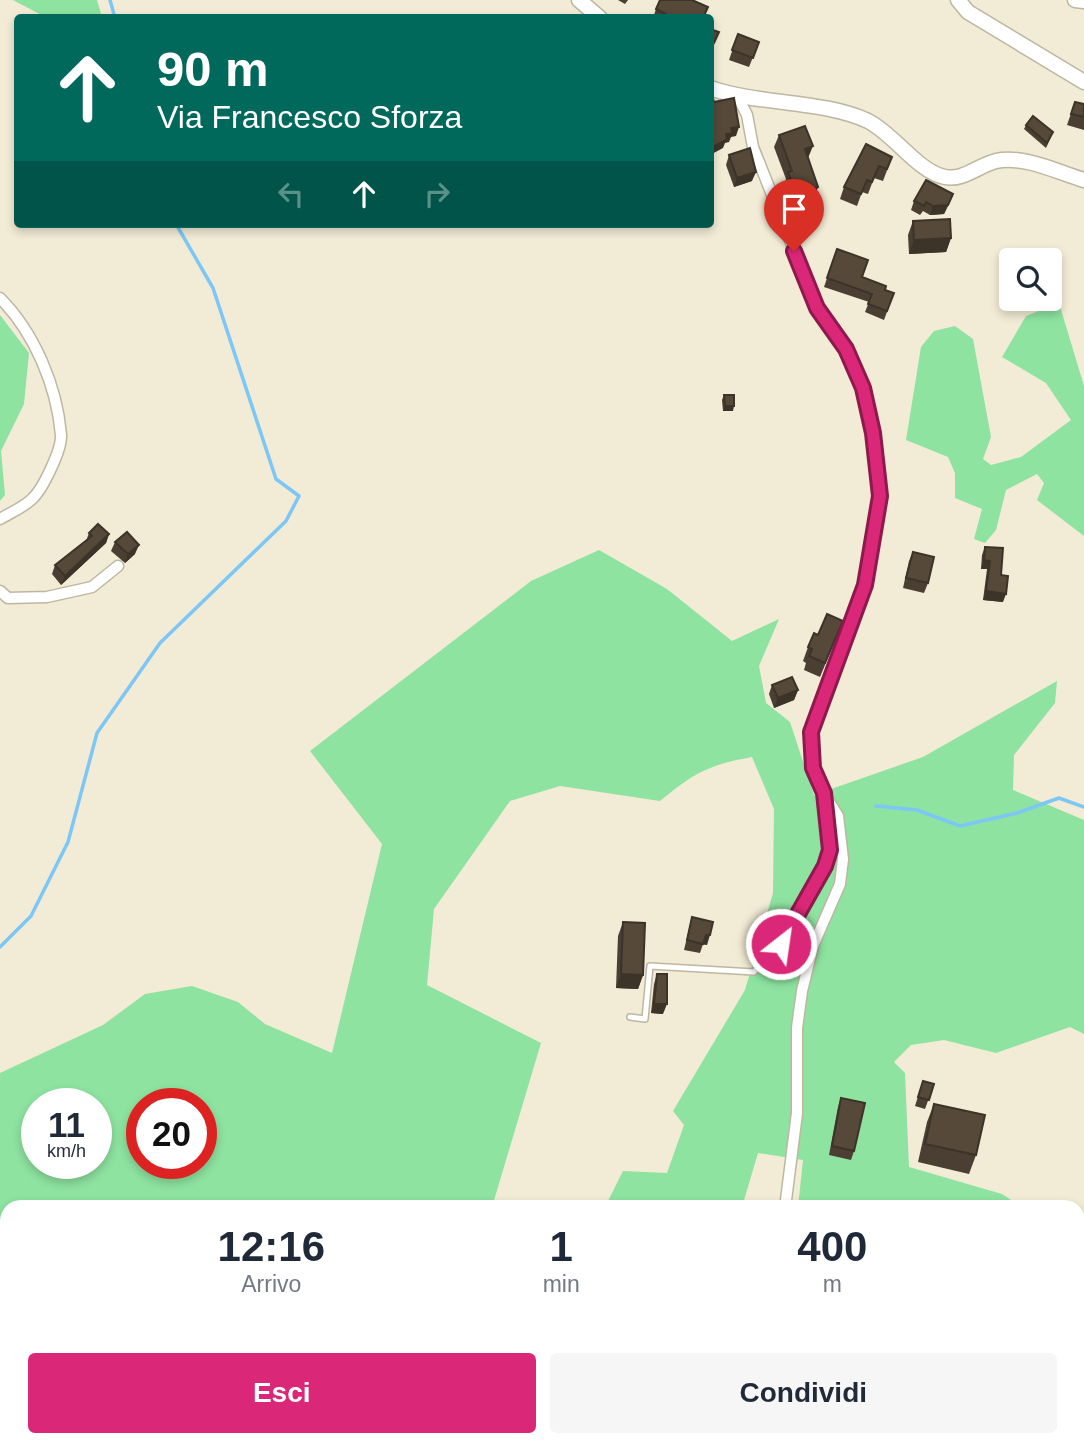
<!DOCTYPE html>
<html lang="it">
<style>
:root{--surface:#fff;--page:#f6f6f7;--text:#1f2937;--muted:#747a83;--accent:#db2777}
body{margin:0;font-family:Helvetica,sans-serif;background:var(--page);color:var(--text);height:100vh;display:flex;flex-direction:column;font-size:26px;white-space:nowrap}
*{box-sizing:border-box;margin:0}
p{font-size:23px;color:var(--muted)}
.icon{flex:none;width:38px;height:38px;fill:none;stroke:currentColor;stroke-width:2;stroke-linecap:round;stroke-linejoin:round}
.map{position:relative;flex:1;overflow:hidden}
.drawer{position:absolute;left:0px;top:1200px;width:1085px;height:247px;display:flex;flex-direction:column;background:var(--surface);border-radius:21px 21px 0 0;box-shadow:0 4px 10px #0003}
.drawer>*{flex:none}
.banner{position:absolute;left:14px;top:14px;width:700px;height:214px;border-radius:7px;box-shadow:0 4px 10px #0003;background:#00695c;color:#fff;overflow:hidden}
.controls{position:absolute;left:999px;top:248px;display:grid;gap:14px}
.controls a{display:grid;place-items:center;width:63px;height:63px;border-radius:7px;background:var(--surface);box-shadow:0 4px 10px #0003;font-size:35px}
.speed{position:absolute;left:21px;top:1088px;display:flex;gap:14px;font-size:35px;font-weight:700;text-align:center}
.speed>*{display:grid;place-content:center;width:91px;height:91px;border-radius:50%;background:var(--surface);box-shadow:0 4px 10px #0003;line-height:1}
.speed small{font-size:18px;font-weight:400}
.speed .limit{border:10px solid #d22;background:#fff;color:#111}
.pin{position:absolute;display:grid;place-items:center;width:60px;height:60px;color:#fff;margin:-72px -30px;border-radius:50% 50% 50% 0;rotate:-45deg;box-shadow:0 0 7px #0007}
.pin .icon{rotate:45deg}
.me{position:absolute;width:77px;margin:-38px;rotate:30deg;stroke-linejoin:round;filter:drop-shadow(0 0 5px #0008)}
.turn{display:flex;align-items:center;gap:24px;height:147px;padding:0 28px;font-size:32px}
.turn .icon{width:91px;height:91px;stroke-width:2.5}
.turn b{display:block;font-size:49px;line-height:60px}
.lanes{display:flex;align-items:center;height:66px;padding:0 28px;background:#0003;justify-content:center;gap:35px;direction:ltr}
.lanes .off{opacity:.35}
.eta{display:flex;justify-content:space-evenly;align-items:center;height:119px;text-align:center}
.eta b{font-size:42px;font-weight:700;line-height:49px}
.button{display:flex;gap:14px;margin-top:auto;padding:14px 28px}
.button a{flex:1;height:80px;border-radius:7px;background:var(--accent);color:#fff;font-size:28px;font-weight:700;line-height:80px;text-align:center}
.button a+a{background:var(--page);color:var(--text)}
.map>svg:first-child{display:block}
.green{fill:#8ee3a0;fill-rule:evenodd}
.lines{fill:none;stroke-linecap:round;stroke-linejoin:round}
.stream{stroke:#7dc7f7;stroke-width:3.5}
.service-casing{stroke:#bdb7a2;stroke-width:8}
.minor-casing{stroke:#bdb7a2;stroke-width:13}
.secondary-casing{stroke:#bdb7a2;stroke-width:17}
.service{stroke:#fff;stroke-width:5}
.minor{stroke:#fff;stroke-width:10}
.secondary{stroke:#fff;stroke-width:14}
.wall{fill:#4a3f32}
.shaded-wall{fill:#3c3329}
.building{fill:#56493a;stroke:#3c3329;stroke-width:2}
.route-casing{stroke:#8e194d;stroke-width:18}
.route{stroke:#db2777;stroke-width:12}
</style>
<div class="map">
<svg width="1084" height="1446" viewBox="0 0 1084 1446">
<rect width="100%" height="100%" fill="#f2ebd5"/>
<g class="green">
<path d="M13,0h84l5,17h-57z"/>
<path d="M1059,303l25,83v150l-47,-36 7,-17 -7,-9 -31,16 -10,40 -11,13 -11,-4 8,-30 -27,-11v-25l-7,-16 -42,-17 15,-93 13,-16 21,-5 18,13 18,98 -8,22 8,6 30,-8 50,-37 -25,-37 -44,-26 24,-41z"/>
<path d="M0,315l29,38 -5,51 -23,47 4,44 -5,6z"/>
<path d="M599,550l68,39 65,52 47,-22 -20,47 7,37 24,19 24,73 109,-38 134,-76 -2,22 -41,52 -1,35 71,30v214l-14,-7 -74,26 -52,-13 -33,5 -17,17 11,11 4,94 93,27 20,13h-224l5,-47 -45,-7 -16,54h-137l18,-36 44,2 17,-48 -11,-14 72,-121 28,-97 1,-84 -22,-52c-44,8 -58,16 -92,44l-100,-15 -50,15 -76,108 -7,76 114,58 -49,164 -485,1v98l-7,-2v-231l103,-48 42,-31 47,-8 46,16 27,22 67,29 50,-209 -72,-93 221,-170zM37,1104h59v60h-59zM142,1104h59v60h-59z"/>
<path d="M1078,1244l6,6v196h-406l2,-6h398z"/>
<path d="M165,1440h125l4,6h-117z"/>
<path d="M448,1440h128l-2,6h-115z"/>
</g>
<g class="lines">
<g class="stream">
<path d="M110,0l5,18"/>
<path d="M876,806l41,4 43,16 57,-13 42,-15 25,9"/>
<path d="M0,947l31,-31 37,-74 29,-109 63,-90 126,-122 13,-25 -23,-17 -63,-191 -37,-64"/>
</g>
<g class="service-casing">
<path id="service" d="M630,1017l15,2 5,-53 104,6c22,-24 74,-91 76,-123 2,-16 -3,-33 -5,-49"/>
</g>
<g class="minor-casing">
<g id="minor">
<path d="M738,97l9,18 6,32 64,161 29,41 17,39 10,45 7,63 -15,89 -54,147 2,36 6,18 19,30 5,43 -3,25 -27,62 -11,45 -5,37v85l-12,95"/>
<path d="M0,298c34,34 57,88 61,137 1,14 -18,54 -29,64 -8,8 -22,14 -32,20"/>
<path d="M0,591l8,7 39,-1 45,-10 26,-21"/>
<path d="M661,1446l2,-6"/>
</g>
</g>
<g class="secondary-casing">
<g id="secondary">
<path d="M579,0l21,18"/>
<path d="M958,0l10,12 116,70"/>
<path d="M1075,0l9,1"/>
<path d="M710,88c50,17 113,12 158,33 26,13 50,51 77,56 18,4 34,-12 51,-16 28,-6 61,11 88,19"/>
</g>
</g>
<use href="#service" class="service"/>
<use href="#minor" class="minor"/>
<use href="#secondary" class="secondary"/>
</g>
<g class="wall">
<path d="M618,0h10l-3,4z"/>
<path d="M656,9l48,9h-51z"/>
<path d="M738,34l21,8 -10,25 -20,-7z"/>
<path d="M1075,102l9,2v26l-17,-5z"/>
<path d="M1026,125l25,12 -5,11 -22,-19z"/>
<path d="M779,135l29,23 10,29 -5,12 -21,8 -8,-22 2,-6 -12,-32z"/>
<path d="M729,155l23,26 -18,6 -8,-22z"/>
<path d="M892,157l-9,24 -9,-3 -6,16 -6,-2 -5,14 -17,-7 4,-12z"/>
<path d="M914,201l35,3 -5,10 -14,1 -7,-4 -3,4 -9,-5z"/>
<path d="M913,221l38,17 -5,14 -37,2 -1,-19z"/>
<path d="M837,249l25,28 23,13 9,3 -10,27 -19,-8 4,-10 -45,-15z"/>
<path d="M724,395l9,16h-10l-1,-11z"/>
<path d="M89,533l20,1 -3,9 -45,42 -9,-11 3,-9 31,-24z"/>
<path d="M115,542l20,12 -10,9 -14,-12z"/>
<path d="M985,547l16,28 2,27 -20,-2 4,-31h-6l1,-14z"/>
<path d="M913,552l15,31 -4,10 -21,-5 6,-27z"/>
<path d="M843,621l-23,56 -16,-7 2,-7 -3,-2 5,-14 10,-12z"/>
<path d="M772,685l26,5 -4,10 -20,8 -5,-14z"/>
<path d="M692,917l15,28 -4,-1 -3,9 -16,-3z"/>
<path d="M623,922l20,53 -5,14 -22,-1 2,-52z"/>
<path d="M657,974l6,40 -12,-1 3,-29z"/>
<path d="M923,1081l11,3 -9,25 -10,-3z"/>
<path d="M841,1098l13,53 -3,9 -22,-5 9,-48z"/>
<path d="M934,1104l42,51 -7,19 -51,-12 9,-40z"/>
</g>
<g class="shaded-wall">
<path d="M739,127l-3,9 -5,1 -2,5 -4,1 -2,5 -13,7 3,-8 18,-19z"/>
<path d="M813,146l-5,12 -3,-9z"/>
<path d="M756,172l-4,9 -18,6 3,-9z"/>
<path d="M818,187l-5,12 -21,8 4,-12z"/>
<path d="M953,194l-9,20 -14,1 3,-9z"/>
<path d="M951,238l-5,14 -37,2 5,-14z"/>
<path d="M725,406h9l-1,5h-10z"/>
<path d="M109,534l-3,9 -45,42 4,-9z"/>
<path d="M139,545l-4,9 -10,9 3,-9z"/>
<path d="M984,560l6,1 -3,8h-6z"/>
<path d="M986,591l20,3 -3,8 -20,-2z"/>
<path d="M798,690l-4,10 -20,8 4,-10z"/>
<path d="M706,935h4l-3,10 -5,-1z"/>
<path d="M621,974l22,1 -5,14 -22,-1z"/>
<path d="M654,1004h13l-4,10 -12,-1z"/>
</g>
<g class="building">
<path d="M660,0h32l16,7 -5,11h-30l-17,-9z"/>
<path d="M710,29l9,3 -5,11 -4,-2z"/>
<path d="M738,34l21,8 -6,16 -21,-8z"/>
<path d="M711,92l3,10 20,-4 5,29 -8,1 2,5 -7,1 1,5 -14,8 -3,-1v-53z"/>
<path d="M1075,102l9,2v13l-13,-3z"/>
<path d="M1033,116l20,16 -6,11 -21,-18z"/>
<path d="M805,126l8,20 -8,3 13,38 -22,8 -8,-23 4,-1 -13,-36z"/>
<path d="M866,144l26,13 -5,12 -8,-3 -7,16 -5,-2 -6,14 -17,-7z"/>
<path d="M750,148l6,24 -19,6 -8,-23z"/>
<path d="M926,180l27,14 -5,11 -15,1 -7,-4 -2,4 -10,-5z"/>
<path d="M950,219l1,19 -37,2 -1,-19z"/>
<path d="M837,249l31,11 -6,17 24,9 -1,4 9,3 -7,18 -19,-7 4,-10 -45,-16z"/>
<path d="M724,395h10v11h-9z"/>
<path d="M98,524l11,10 -44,42 -10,-11 37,-29 -3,-3z"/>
<path d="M127,532l12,13 -11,9 -13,-12z"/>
<path d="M985,547l18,1 -2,27 7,1 -2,18 -20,-3 4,-30 -6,-1z"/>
<path d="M913,552l21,5 -6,26 -22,-5z"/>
<path d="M827,614l16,7 -18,42 -16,-7 3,-7 -4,-2 6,-14 4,2z"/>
<path d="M792,677l6,13 -20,8 -6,-13z"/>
<path d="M692,917l21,5 -3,13h-4l-3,9 -16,-4z"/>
<path d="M623,922l22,1 -2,52 -22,-1z"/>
<path d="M657,974h10v30h-13z"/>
<path d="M923,1081l11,3 -5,16 -11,-3z"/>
<path d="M841,1098l24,5 -11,48 -22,-5z"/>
<path d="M934,1104l51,11 -9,40 -51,-11z"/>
</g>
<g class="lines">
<g class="route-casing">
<path id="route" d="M781,944l44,-78 5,-16 -6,-57 -11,-25 -2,-36 54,-147 15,-89 -7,-63 -10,-45 -17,-39 -29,-41 -23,-57"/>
</g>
<use href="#route" class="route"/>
</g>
</svg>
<div class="controls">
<a><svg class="icon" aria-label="search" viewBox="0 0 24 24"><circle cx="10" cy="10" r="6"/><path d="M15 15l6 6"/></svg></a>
</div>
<div class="speed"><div>11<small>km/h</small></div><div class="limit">20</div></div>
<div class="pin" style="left:794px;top:251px;background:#d93025"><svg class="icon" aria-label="arrive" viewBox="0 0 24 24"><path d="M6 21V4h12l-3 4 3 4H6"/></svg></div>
<svg class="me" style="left:781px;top:944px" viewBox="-20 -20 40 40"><circle r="17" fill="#db2777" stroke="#fff" stroke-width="3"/><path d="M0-11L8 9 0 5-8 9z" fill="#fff"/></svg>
<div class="banner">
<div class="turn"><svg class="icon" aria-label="ahead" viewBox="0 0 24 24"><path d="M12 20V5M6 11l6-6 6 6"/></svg><div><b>90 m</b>Via Francesco Sforza</div></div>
<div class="lanes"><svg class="icon off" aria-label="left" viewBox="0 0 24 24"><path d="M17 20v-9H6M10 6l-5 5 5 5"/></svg><svg class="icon" aria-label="ahead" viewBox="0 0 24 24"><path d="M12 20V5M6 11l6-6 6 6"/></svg><svg class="icon off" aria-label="right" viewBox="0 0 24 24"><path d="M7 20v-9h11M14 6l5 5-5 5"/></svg></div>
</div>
<section class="drawer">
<div class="eta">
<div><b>12:16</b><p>Arrivo</p></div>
<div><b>1</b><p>min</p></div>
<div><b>400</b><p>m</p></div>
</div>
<div class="button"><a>Esci</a><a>Condividi</a></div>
</section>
</div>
